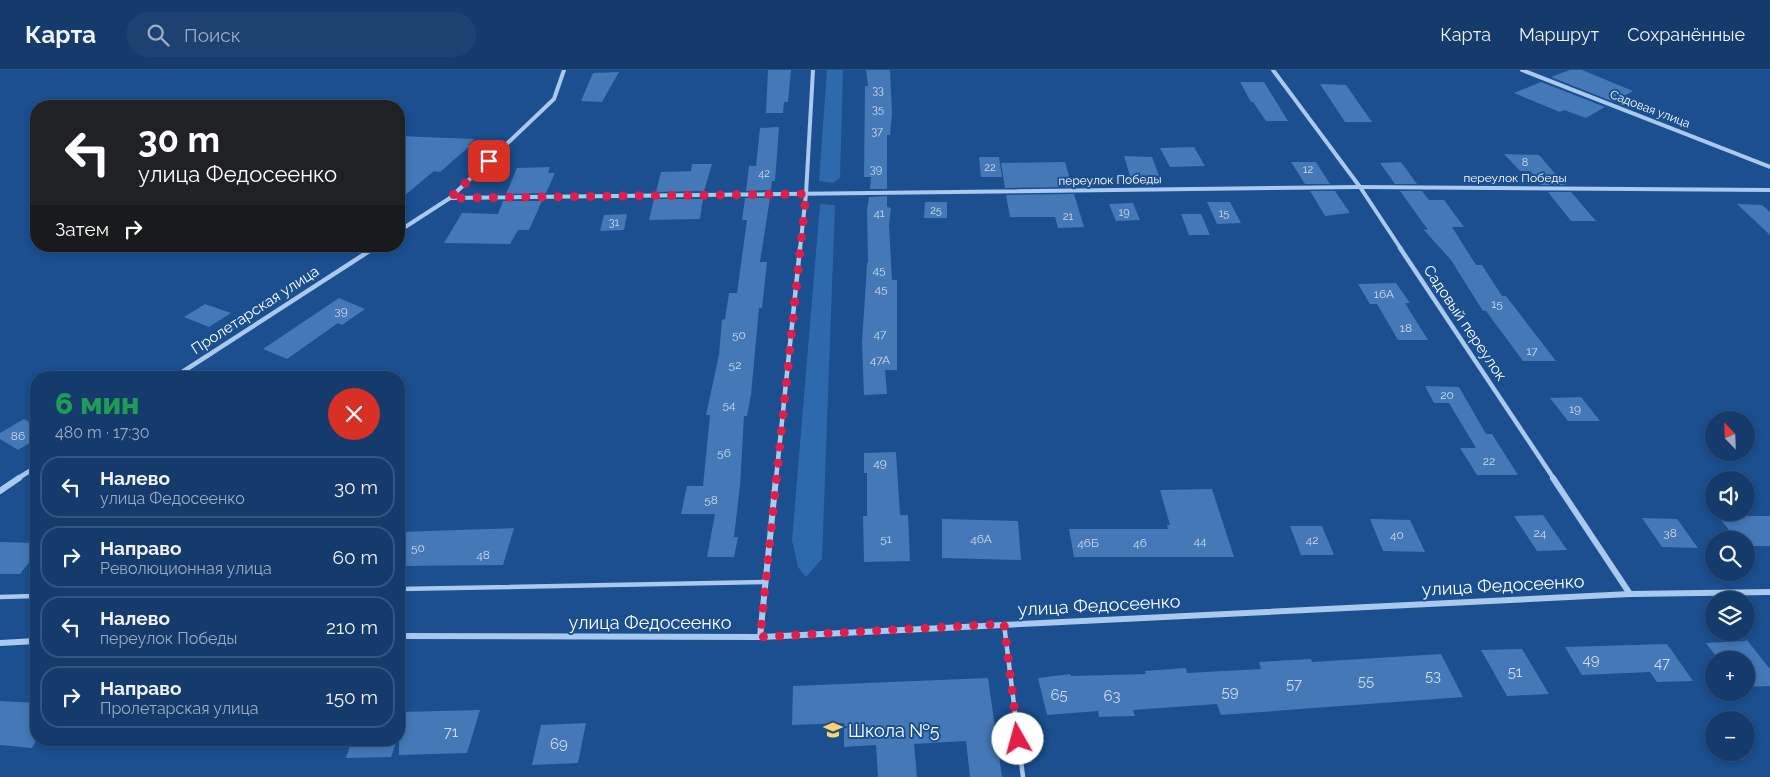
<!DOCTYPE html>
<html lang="ru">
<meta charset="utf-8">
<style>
:root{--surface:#143b6b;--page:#1d4271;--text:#f1f3f6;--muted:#9dadc1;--line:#33557e}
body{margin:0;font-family:Raleway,sans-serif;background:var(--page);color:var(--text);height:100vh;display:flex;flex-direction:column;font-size:19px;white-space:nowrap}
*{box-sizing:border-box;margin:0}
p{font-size:16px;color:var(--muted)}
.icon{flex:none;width:28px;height:28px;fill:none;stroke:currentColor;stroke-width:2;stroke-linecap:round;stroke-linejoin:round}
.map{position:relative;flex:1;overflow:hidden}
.side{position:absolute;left:30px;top:301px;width:375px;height:375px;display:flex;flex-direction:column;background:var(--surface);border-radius:20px;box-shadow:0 2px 8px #0003,0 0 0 1px var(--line)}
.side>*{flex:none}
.top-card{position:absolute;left:30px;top:30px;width:375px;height:152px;border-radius:20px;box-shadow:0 2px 8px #0003,0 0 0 1px var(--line);background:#202124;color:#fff;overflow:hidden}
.needle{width:32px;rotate:337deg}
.controls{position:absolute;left:1705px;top:341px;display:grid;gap:10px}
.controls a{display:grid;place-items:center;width:50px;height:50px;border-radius:50%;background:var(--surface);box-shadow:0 2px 8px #0003,0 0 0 1px var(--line);font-size:25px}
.pin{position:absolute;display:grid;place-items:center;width:42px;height:42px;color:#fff;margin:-21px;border-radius:10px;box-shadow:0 2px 8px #0006}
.me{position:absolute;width:55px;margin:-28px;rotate:353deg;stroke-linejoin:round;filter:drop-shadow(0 0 4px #0008)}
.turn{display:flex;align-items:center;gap:18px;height:105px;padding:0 25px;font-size:22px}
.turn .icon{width:65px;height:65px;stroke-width:2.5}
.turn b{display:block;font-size:35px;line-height:42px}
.then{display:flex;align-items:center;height:48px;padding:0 25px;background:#0003;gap:10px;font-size:19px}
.round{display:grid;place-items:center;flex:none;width:52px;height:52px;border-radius:26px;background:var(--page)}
.overview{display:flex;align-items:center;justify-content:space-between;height:85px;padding:0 25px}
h1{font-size:30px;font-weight:800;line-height:38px;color:#1e9e55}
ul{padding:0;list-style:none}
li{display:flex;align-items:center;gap:15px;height:62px;margin:0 10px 8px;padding:0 15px;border:2px solid var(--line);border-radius:20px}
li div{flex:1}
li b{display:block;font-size:19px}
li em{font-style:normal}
header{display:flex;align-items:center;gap:30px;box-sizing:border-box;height:70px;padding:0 25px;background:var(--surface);border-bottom:1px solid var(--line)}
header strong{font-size:24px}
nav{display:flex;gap:28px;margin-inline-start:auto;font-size:18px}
.search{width:350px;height:45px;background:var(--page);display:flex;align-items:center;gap:12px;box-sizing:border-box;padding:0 18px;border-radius:28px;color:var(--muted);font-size:19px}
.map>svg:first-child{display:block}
.green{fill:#2e69ad}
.building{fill:#4478b7}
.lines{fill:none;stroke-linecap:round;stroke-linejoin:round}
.lane{stroke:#a9c9ee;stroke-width:4.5}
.street-far2{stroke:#a9c9ee;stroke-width:4}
.street-far1{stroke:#a9c9ee;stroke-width:4.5}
.street{stroke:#a9c9ee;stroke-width:6}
.route{stroke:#e11d48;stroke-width:9;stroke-dasharray:0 16.2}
.labels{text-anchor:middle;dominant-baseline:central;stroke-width:4;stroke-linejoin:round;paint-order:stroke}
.far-number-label{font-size:11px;fill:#d0dded}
.far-street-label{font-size:12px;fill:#fff;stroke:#1b4f8f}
.number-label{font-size:12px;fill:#d0dded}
.street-label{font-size:15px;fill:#fff;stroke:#1b4f8f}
.near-number-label{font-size:15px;fill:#d0dded}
.near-street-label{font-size:18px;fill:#fff;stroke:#1b4f8f}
.near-poi-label{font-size:18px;fill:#fff;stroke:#1b4f8f;text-anchor:start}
</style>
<header>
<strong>Карта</strong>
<div class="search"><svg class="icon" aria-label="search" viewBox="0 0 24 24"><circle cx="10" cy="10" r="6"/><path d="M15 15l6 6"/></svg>Поиск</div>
<nav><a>Карта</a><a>Маршрут</a><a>Сохранённые</a></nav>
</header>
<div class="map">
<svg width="1770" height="707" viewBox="0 0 1770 707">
<rect width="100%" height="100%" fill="#1b4f8f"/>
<g class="green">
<path d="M827,0h16l-3,108 -7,5 -14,-2z"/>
<path d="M820,134l15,1 -13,354 -16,18 -8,-10 -6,-27z"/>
</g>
<g class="building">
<path d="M768,0h23l-3,32h-4l-1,11h-17z"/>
<path d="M866,0h24l2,43 -2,22h-3v54h-17l1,-12h-7l1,-91h3z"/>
<path d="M1570,0h12l51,21 -19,11 -63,-25z"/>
<path d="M619,2l-17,30 -21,-1 12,-28z"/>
<path d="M1240,12h24l24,39h-22l-13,-19h-2z"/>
<path d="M1541,12l64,25 -19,11 -22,-8 -4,2 -46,-19z"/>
<path d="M1320,14l26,1 26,37h-27z"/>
<path d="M779,57l-4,54h-3l-1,9 -25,1 3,-25h7l4,-38z"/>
<path d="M399,66l75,3 -6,6h3l-31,27 -6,-1 -35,29z"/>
<path d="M1194,77l11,19 -35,1 -10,-19z"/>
<path d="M1504,84l35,1 26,30h-24l-11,-14h-10z"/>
<path d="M1124,86l28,1 7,19h-29z"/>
<path d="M979,87h20l3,20h-21z"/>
<path d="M1065,92l7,25 -67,1 -4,-25z"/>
<path d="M1291,92h25l14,22h-25z"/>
<path d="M1401,92l16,22h-22l-15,-21z"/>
<path d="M692,94h20l-8,27 -48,1 5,-20 30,-1z"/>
<path d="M550,97l-2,6h7l-9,20 -40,1 11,-26z"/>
<path d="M1310,121h25l15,22 -25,3z"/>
<path d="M1400,121h22l7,9h15l20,27h-12l24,38h6l20,31h4l50,65h-33l-37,-50h-3l-32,-51 -28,-31 5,1z"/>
<path d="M1548,122h23l25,29h-25z"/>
<path d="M1074,124l10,33 -26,1 -3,-11h-45l-4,-22z"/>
<path d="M887,126v11l4,1 -2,17 3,55h5v90h-12l2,24 -23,1 -2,-53 4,-61 1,-18h1l-1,-52 2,-14z"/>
<path d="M745,128h25l-10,64h7l-5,46h-3l-8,87 -4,21h-3l-4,70 -6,51h4l-4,20h-27l8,-43h-34l6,-28h16l7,-71h-4l13,-60 3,-35 3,-1 4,-26h8l10,-73h-5z"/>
<path d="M654,129h49l-3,20 -51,1z"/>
<path d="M503,131h39l-13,29h-11l-8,14 -66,-1 18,-30 36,1z"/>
<path d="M925,132h22v16h-23z"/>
<path d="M1207,132h23l11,21 -24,1z"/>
<path d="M1133,133l7,17 -24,1 -7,-17z"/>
<path d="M1737,134l25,1 8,7v23z"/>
<path d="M627,144l-3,16 -24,1 4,-16z"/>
<path d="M1181,144h20l9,21h-21z"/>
<path d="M1396,213l14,20h-5l23,37h-30l-21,-36h-7l-12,-20z"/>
<path d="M339,228l26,11 -23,16 -4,-2 -51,36 -24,-10z"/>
<path d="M205,234l26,9 -22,14 -25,-10z"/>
<path d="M1425,316l34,1 27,47h6l26,41h-41l-17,-27h16l-27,-45h-15z"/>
<path d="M1581,327l19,24h-32l-18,-23z"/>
<path d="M24,349l12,7v13l-18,11 -18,-11v-6z"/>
<path d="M896,382l4,63h8l2,46 -46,1 -1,-46h4v-43h-3v-20z"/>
<path d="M1212,419l22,68h-160l-5,-28h99l-1,-4h3l-10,-35z"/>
<path d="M1543,445l24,35 -30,1 -23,-35z"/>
<path d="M1718,446h52v30h-24v-6h-9z"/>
<path d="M1642,448l35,1 21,29 -36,-1z"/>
<path d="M942,449l76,2 3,39 -79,-2z"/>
<path d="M1370,449l40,1 15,32 -42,-1z"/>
<path d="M1290,456h32l12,29h-33z"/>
<path d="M514,458l-11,37 -104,1v-34z"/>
<path d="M0,472l36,1v11l-16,20h-20z"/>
<path d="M1746,569l24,30v17l-24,1v-27h-27l-13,-17 40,-2z"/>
<path d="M1667,574l26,37 -36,1 -7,-10 -68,3 -17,-28z"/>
<path d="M1522,579l27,45 -42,2 -26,-46z"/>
<path d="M1441,584l22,43 -242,18 -4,-11 -84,6 2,6 -36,1 -1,-6 -51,4 -9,-37 32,-4 1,2 75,-2 -1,-3 41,-3 1,5 74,-4 -2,-7 52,-3 1,3z"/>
<path d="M988,608l14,99h-32l-4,-36 -52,3 3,33h-39l-2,-32 -32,2v-24l-52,2 1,-39z"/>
<path d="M0,631l36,2v38l-4,7 -32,-3z"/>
<path d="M480,640l-13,43 -68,2v-43z"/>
<path d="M586,653l-8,40 -46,2 9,-40z"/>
<path d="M352,670h45l-6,17 -45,1z"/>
</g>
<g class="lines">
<g class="lane">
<path d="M399,519l367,-7"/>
<path d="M0,527l36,-1"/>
<path d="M1004,554l19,153"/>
</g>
<g class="street-far2">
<path d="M1273,0l87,117 41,62"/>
<path d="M1522,0l248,97"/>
<path d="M450,128l910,-11 410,3"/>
<path d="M399,161l51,-33 104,-99 10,-29"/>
<path d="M372,179l4,-3"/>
<path d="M800,179l6,-55 7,-124"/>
</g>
<g class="street-far1">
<path d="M1400,178l154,231"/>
<path d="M173,308l201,-130"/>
<path d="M17,409l19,-12"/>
<path d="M776,409l24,-231"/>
</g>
<g class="street">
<path d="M1553,408l77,116"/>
<path d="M0,421l19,-13"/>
<path d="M399,566l361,1 870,-43 140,-2"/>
<path d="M760,567l16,-159"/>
<path d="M0,573l36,-2"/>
</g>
</g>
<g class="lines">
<path class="route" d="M489,91l-39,37 356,-4 -46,443 244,-13 14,115"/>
</g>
<defs>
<g id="school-bare" transform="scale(1.5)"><path d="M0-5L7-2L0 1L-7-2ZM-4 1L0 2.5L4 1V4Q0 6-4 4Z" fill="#ffd166" stroke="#1b4f8f" stroke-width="2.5" paint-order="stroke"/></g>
</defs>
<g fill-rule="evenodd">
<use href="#school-bare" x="833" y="660"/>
</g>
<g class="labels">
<g class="far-number-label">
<text x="878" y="20">33</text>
<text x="878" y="39">35</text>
<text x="877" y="61">37</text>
<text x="1525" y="92">8</text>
<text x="990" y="97">22</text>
<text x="876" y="99">39</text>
<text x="1308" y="99">12</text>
<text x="764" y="103">42</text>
<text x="936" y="140">25</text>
<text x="1124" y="142">19</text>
<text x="879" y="143">41</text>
<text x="1224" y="143">15</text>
<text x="1068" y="146">21</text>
<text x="614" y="152">31</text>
</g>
<g class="far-street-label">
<text transform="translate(1650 39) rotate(21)">Садовая улица</text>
<text x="1515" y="108">переулок Победы</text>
<text transform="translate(1110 110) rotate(-1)">переулок Победы</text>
</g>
<g class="number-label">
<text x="879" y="200">45</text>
<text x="881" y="219">45</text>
<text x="1384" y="224">16А</text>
<text x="1497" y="234">15</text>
<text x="341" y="241">39</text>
<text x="1406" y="258">18</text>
<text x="880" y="264">47</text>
<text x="739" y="265">50</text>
<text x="1532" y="281">17</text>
<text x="880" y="290">47А</text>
<text x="735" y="295">52</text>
<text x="1447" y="325">20</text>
<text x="729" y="335">54</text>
<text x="1575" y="339">19</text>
<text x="18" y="366">86</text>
<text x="724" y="383">56</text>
<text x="1489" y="391">22</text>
<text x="880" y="393">49</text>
<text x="711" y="430">58</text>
<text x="1540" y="463">24</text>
<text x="1670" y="463">38</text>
<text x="1397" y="465">40</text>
<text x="886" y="469">51</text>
<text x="981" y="469">46А</text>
<text x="1312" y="470">42</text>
<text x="1200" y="471">44</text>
<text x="1088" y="473">46Б</text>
<text x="1140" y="473">46</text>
<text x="418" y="478">50</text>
<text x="483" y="485">48</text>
</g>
<g class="street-label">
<text transform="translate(255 240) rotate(-33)">Пролетарская улица</text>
<text transform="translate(1465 253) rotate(56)">Садовый переулок</text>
</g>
<g class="near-number-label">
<text x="1591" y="590">49</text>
<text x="1662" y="593">47</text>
<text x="1515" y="602">51</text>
<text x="1433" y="606">53</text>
<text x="1366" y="611">55</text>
<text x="1294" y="614">57</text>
<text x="1230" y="622">59</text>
<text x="1059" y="625">65</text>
<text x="1112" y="626">63</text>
<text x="451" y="662">71</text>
<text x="559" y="674">69</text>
</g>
<g class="near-street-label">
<text transform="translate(1503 515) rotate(-3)">улица Федосеенко</text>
<text transform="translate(1099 535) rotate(-3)">улица Федосеенко</text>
<text x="650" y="552">улица Федосеенко</text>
</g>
<g class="near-poi-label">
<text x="848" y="660">Школа №5</text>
</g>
</g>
</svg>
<div class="controls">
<a><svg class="needle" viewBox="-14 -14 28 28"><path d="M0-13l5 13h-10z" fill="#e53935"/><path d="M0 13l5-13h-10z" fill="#9dadc1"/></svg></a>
<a><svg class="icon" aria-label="sound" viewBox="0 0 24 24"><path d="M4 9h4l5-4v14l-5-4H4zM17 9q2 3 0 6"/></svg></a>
<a><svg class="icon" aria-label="search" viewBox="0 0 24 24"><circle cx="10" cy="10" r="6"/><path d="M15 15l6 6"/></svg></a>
<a><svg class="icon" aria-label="layers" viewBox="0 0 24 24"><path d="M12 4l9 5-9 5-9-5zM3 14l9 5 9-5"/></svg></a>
<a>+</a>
<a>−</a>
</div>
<div class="pin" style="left:489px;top:91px;background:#d93025"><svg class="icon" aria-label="arrive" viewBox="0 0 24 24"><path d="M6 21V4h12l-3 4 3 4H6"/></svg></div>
<svg class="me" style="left:1018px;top:669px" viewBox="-20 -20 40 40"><circle r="19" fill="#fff"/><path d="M0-13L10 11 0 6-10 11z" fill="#e11d48"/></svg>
<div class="top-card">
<div class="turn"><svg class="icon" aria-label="left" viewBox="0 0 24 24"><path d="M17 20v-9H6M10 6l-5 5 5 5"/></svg><div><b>30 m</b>улица Федосеенко</div></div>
<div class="then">Затем<svg class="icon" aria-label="right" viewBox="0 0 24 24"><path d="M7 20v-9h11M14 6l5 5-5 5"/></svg></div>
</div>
<section class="side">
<div class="overview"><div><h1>6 мин</h1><p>480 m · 17:30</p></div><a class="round" style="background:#d93025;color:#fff"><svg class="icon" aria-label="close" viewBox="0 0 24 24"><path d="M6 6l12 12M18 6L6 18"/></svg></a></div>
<ul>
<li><svg class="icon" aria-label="left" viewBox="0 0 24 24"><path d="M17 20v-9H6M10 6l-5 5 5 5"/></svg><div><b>Налево</b><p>улица Федосеенко</p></div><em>30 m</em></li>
<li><svg class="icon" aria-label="right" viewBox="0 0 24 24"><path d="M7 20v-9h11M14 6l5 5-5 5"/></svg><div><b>Направо</b><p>Революционная улица</p></div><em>60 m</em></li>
<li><svg class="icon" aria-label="left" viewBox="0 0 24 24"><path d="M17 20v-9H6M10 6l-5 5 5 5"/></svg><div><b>Налево</b><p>переулок Победы</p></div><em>210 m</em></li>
<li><svg class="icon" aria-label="right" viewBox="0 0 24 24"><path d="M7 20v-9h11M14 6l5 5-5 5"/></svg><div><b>Направо</b><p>Пролетарская улица</p></div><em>150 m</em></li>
</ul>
</section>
</div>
